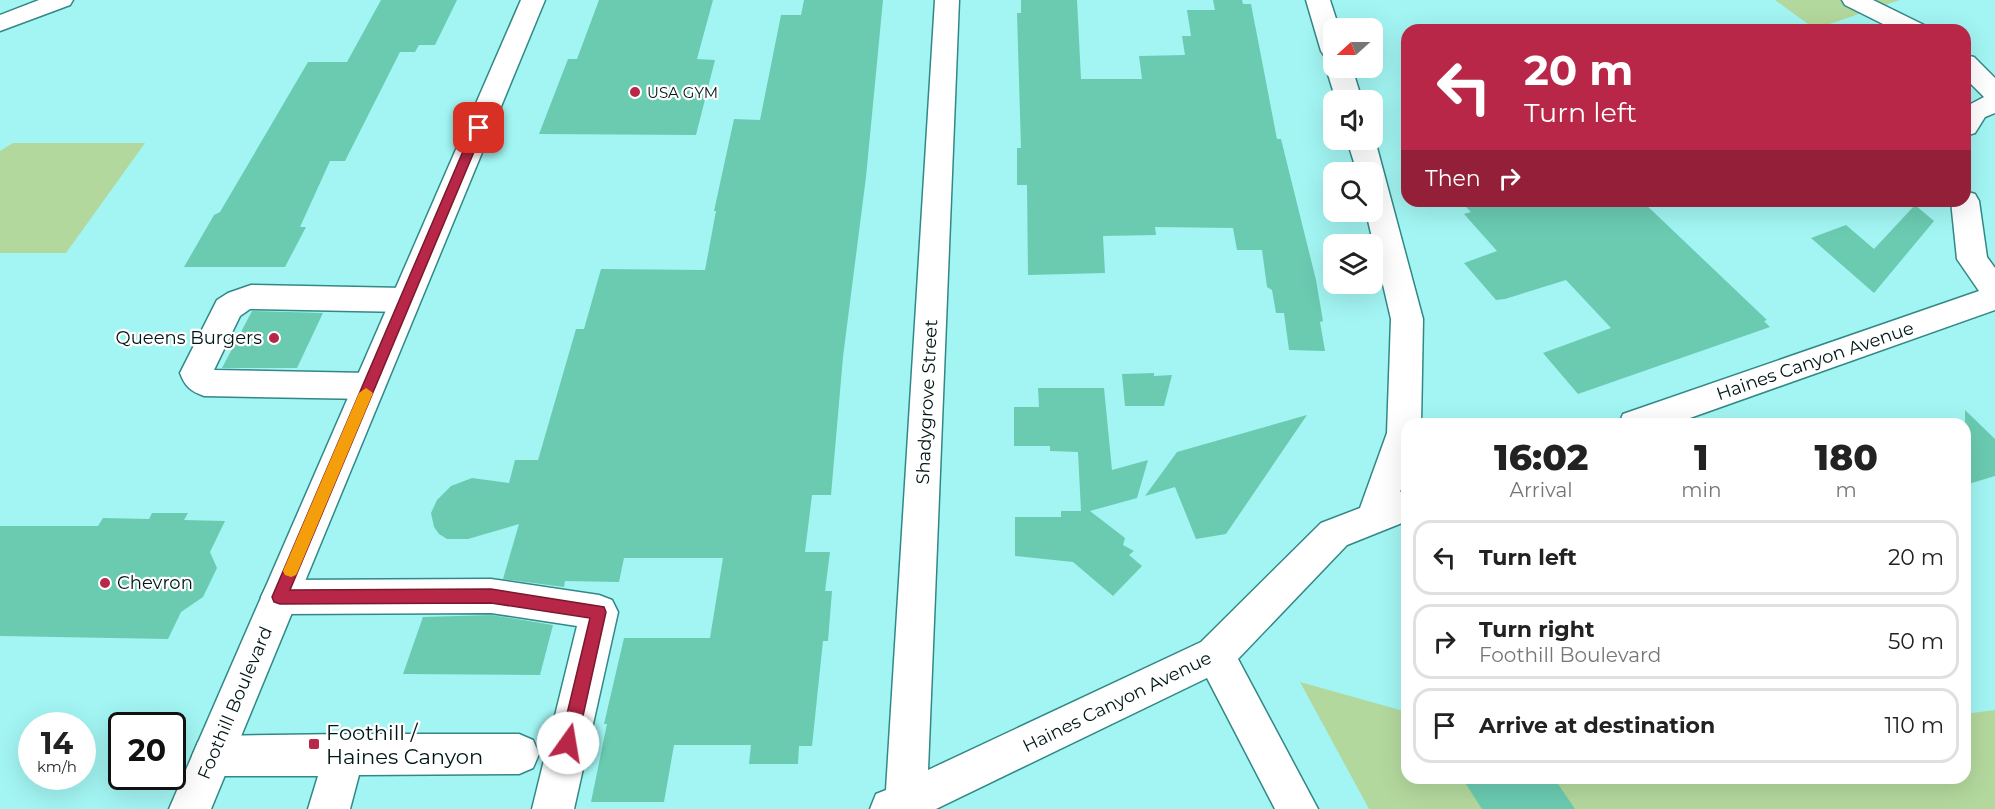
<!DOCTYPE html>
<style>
:root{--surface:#fff;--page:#f6f6f6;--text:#222;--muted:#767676;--line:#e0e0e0}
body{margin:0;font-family:Montserrat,sans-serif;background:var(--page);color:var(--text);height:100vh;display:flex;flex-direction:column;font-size:22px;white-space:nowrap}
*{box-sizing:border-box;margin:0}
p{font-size:20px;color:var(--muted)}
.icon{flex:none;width:33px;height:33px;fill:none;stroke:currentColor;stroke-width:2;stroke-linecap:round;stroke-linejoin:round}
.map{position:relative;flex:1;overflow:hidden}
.details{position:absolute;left:1401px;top:418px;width:570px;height:366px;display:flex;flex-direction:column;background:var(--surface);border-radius:18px;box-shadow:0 6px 24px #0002}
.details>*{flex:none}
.hud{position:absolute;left:1401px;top:24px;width:570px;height:183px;border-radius:18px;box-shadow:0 6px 24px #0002;background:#b82747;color:#fff;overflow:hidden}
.needle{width:39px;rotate:249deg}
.fabs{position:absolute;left:1323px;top:18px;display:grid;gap:12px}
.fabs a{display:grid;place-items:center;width:60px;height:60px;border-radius:12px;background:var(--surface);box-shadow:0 6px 24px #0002;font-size:30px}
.speed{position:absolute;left:18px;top:712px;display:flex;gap:12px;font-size:30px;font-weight:700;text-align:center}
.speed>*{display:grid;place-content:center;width:78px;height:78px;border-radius:50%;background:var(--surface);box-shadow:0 6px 24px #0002;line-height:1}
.speed small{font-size:15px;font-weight:400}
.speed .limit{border:3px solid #111;border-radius:9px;background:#fff;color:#111}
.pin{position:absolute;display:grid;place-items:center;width:51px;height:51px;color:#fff;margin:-26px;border-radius:12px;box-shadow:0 3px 9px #0006}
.me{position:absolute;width:66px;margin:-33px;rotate:13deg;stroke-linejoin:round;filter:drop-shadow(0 0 4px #0008)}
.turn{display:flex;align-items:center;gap:21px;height:126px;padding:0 24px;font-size:27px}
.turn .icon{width:78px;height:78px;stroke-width:2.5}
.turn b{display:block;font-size:42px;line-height:51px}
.then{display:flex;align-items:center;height:57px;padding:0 24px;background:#0003;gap:12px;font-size:22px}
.eta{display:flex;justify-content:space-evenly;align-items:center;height:102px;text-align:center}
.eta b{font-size:36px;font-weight:800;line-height:42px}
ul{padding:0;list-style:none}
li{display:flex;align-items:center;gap:18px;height:75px;margin:0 12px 9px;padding:0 12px;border:3px solid var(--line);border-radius:18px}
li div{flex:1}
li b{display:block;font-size:22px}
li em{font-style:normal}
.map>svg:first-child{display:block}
.green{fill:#b3d89d}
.building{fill:#6acbb1}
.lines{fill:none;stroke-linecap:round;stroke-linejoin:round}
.minor-casing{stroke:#328887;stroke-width:3}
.major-casing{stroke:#328887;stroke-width:3}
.minor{fill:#fff;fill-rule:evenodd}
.major{fill:#fff;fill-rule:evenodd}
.route{fill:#b82747;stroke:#78192e;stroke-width:1.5}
.slow{fill:#f59e0b}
.poi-dot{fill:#b82747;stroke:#fff;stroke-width:2}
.labels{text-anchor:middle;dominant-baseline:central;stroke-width:4.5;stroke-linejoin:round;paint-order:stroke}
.far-poi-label{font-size:15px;fill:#001616;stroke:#fff;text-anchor:start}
.poi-label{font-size:18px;fill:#001616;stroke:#fff;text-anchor:end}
.street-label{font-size:18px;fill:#001616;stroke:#fff}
.near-poi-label{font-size:21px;fill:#001616;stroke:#fff;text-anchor:start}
</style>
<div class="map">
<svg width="1995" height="809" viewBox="0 0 1995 809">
<rect width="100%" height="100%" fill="#a2f5f3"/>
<g class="green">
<path d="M1775,0h125l-85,29z"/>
<path d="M13,143h132l-79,110h-66v-102z"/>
<path d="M1300,682l107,30v66h558v-64l30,-4v99h-626z"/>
</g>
<g class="building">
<path d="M381,0h76l-22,45h-16l-4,7h-15l-55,109h-15l-30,66h6l-21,40h-101l30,-52 6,-3 88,-150h39z"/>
<path d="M599,0h114l-16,59 18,1 -19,75 -157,-1 29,-75h9z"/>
<path d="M804,0h79l-17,177 -23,180 -12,138h-19l-7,57h25l-5,39h7l-4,50h-5l-11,105h-13l-1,18h-49l2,-19h-77l-10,57h-73l16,-78h-3l20,-86h86l13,-80h-99l-5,24 -54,-1 -1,6 -61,-8 16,-55 -51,15h-21l-8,-5 -5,-7 -3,-14 6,-13 14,-14 21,-8 37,5 6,-23h23l38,-131h8l17,-60 104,1 11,-59h-2l20,-92 26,1 21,-105h20z"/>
<path d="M1021,0h56l4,79h61l-3,-23 46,-1 -3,-19h9l-4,-26h28l-2,-10h29l1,4h8l26,135h4l35,141 7,41 -3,1 5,29 -36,-1 -5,-37h-8l-4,-23 -5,-3 -5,-37h-25l-4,-22 -78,-1 1,8 -53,1 2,37 -77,2 -1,-90h-10v-37h4l-4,-135h4z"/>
<path d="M1460,201h182l125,119 -3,1 6,6 -192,67 -35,-41 68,-25 -45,-48 -61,19 -9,1 -32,-37 33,-12 -33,-37 7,-2z"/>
<path d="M1915,205l19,16 -60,72 -63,-55 35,-13 28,24z"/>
<path d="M252,311l71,2 -26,55h-75z"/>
<path d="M1154,373v3l18,-1 -8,31h-39l-3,-32z"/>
<path d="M1038,388h66l8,82 36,-10 -11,38 -47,13 35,27 -2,7 11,6 -5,4 13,11 -29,30 -40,-34 -58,-6v-39h46v-6h20l-3,-59 -28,-1v-5h-36v-39h25z"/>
<path d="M1965,410l30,29v37l-30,9z"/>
<path d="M1307,415l-81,119 -30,5 -21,-52 -30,9 32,-44z"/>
<path d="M152,513h36l-4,7 41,1 -15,31 7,16 -14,29 -22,15 -13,27 -168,-3v-110h98l5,-8 46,1z"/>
<path d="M492,615l61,10 -13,50 -137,-1 20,-57z"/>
<path d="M1462,778h92l21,31h-93z"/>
</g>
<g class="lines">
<g class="minor-casing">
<g id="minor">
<path d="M935,0h24l-31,770 273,-128 120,-119 39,-15 27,-75 4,-114 -25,-107h6v-40h-15l-10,-32h25v-3l3,3 48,179 -2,105h-14v49l-7,19 7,-2v31l-60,24 -109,114 80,150h-43l-68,-131 -271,131h-66l6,-15 10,-4z"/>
<path d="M1306,0h24l9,28h-5v31l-9,-2 -4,-6z"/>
<path d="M1842,0h31l51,25 3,5h-32l-50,-25z"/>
<path d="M1965,55l9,2 21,21v35l-10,4 -10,16 -10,3v-29l19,-10 -19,-19z"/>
<path d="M1334,61v7h18l10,32h-26l-10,-32z"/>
<path d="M1965,191l10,3 4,7 8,56 8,11v42l-322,114h-54l4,-10 356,-123 -22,-32 -6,-58h14z"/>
<path d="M251,285l154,3 11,4 4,8 -4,8 -11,4 -155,-3 -10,7 -26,54 155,3 12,4 4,9 -4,9 -12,4 -165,-3c-14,-5 -19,-10 -24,-23l37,-73 11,-7z"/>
<path d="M491,579l108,16 13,5 6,12 -44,197h-42l45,-183 -86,-13 -211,1 -13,-5 -6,-12 6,-12 13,-5z"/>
<path d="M345,734h174l14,6 6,14 -6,14 -14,6 -160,1 -9,34h-42l10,-33h-106l-14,-6 -6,-14 6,-14 14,-6z"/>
</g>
</g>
<g class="major-casing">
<g id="major">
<path d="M39,0h34l-3,5 -70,26v-16z"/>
<path d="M521,0h24l-334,809h-42z"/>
</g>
</g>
<use href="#minor" class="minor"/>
<use href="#major" class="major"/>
</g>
<path class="route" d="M479,124l5,4 -194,462 201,-1 113,18 2,5 -29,131 -3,6 -6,3 -6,-3 -2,-6 30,-125 -99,-15 -211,1 -6,-2 -2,-5 201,-469z"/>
<path class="slow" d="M366,388l7,5 -75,178 -2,4 -5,2 -6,-2 -2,-4 76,-178z"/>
<g class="poi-dot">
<circle cx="635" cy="92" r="6"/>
<circle cx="274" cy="338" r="6"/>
<circle cx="105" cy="583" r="6"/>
<rect x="308" y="738" width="12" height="12" rx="3"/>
</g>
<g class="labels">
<g class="far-poi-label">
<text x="647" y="92">USA GYM</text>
</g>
<g class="poi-label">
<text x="262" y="338">Queens Burgers</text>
<text x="117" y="583" text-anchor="start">Chevron</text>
</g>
<g class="street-label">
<text transform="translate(1815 361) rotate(-19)">Haines Canyon Avenue</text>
<text transform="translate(927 402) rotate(-87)">Shadygrove Street</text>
<text transform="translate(1117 702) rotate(-26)">Haines Canyon Avenue</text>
<text transform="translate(235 703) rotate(-67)">Foothill Boulevard</text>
</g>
<g class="near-poi-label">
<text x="326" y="732">Foothill /<tspan x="326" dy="24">Haines Canyon</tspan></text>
</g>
</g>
</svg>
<div class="fabs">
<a><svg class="needle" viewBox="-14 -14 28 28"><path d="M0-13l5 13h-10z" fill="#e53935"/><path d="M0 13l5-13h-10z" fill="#767676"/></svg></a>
<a><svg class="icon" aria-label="sound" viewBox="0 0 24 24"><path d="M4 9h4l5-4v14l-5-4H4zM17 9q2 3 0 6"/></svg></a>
<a><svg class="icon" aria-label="search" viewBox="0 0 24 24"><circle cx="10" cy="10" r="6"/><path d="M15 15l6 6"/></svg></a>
<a><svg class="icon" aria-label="layers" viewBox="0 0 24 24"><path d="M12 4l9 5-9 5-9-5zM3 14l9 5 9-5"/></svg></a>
</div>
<div class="speed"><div>14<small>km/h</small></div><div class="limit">20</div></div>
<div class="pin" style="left:479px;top:128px;background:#d93025"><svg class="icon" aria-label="arrive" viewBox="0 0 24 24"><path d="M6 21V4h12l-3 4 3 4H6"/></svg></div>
<svg class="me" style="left:568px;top:743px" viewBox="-20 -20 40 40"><circle r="19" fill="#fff"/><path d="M0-13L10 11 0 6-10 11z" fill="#b82747"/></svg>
<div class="hud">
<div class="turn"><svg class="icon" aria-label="left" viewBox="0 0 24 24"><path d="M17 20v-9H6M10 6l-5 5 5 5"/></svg><div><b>20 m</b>Turn left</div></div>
<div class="then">Then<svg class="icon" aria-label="right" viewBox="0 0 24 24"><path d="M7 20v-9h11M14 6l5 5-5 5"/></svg></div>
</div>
<section class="details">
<div class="eta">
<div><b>16:02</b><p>Arrival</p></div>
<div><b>1</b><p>min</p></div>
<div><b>180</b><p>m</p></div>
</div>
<ul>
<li><svg class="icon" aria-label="left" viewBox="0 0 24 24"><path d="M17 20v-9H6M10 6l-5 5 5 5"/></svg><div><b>Turn left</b></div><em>20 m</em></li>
<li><svg class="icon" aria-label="right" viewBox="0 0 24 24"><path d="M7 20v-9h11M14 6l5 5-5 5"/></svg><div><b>Turn right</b><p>Foothill Boulevard</p></div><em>50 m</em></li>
<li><svg class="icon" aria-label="arrive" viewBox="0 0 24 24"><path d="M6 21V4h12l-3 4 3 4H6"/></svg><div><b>Arrive at destination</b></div><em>110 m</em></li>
</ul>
</section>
</div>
